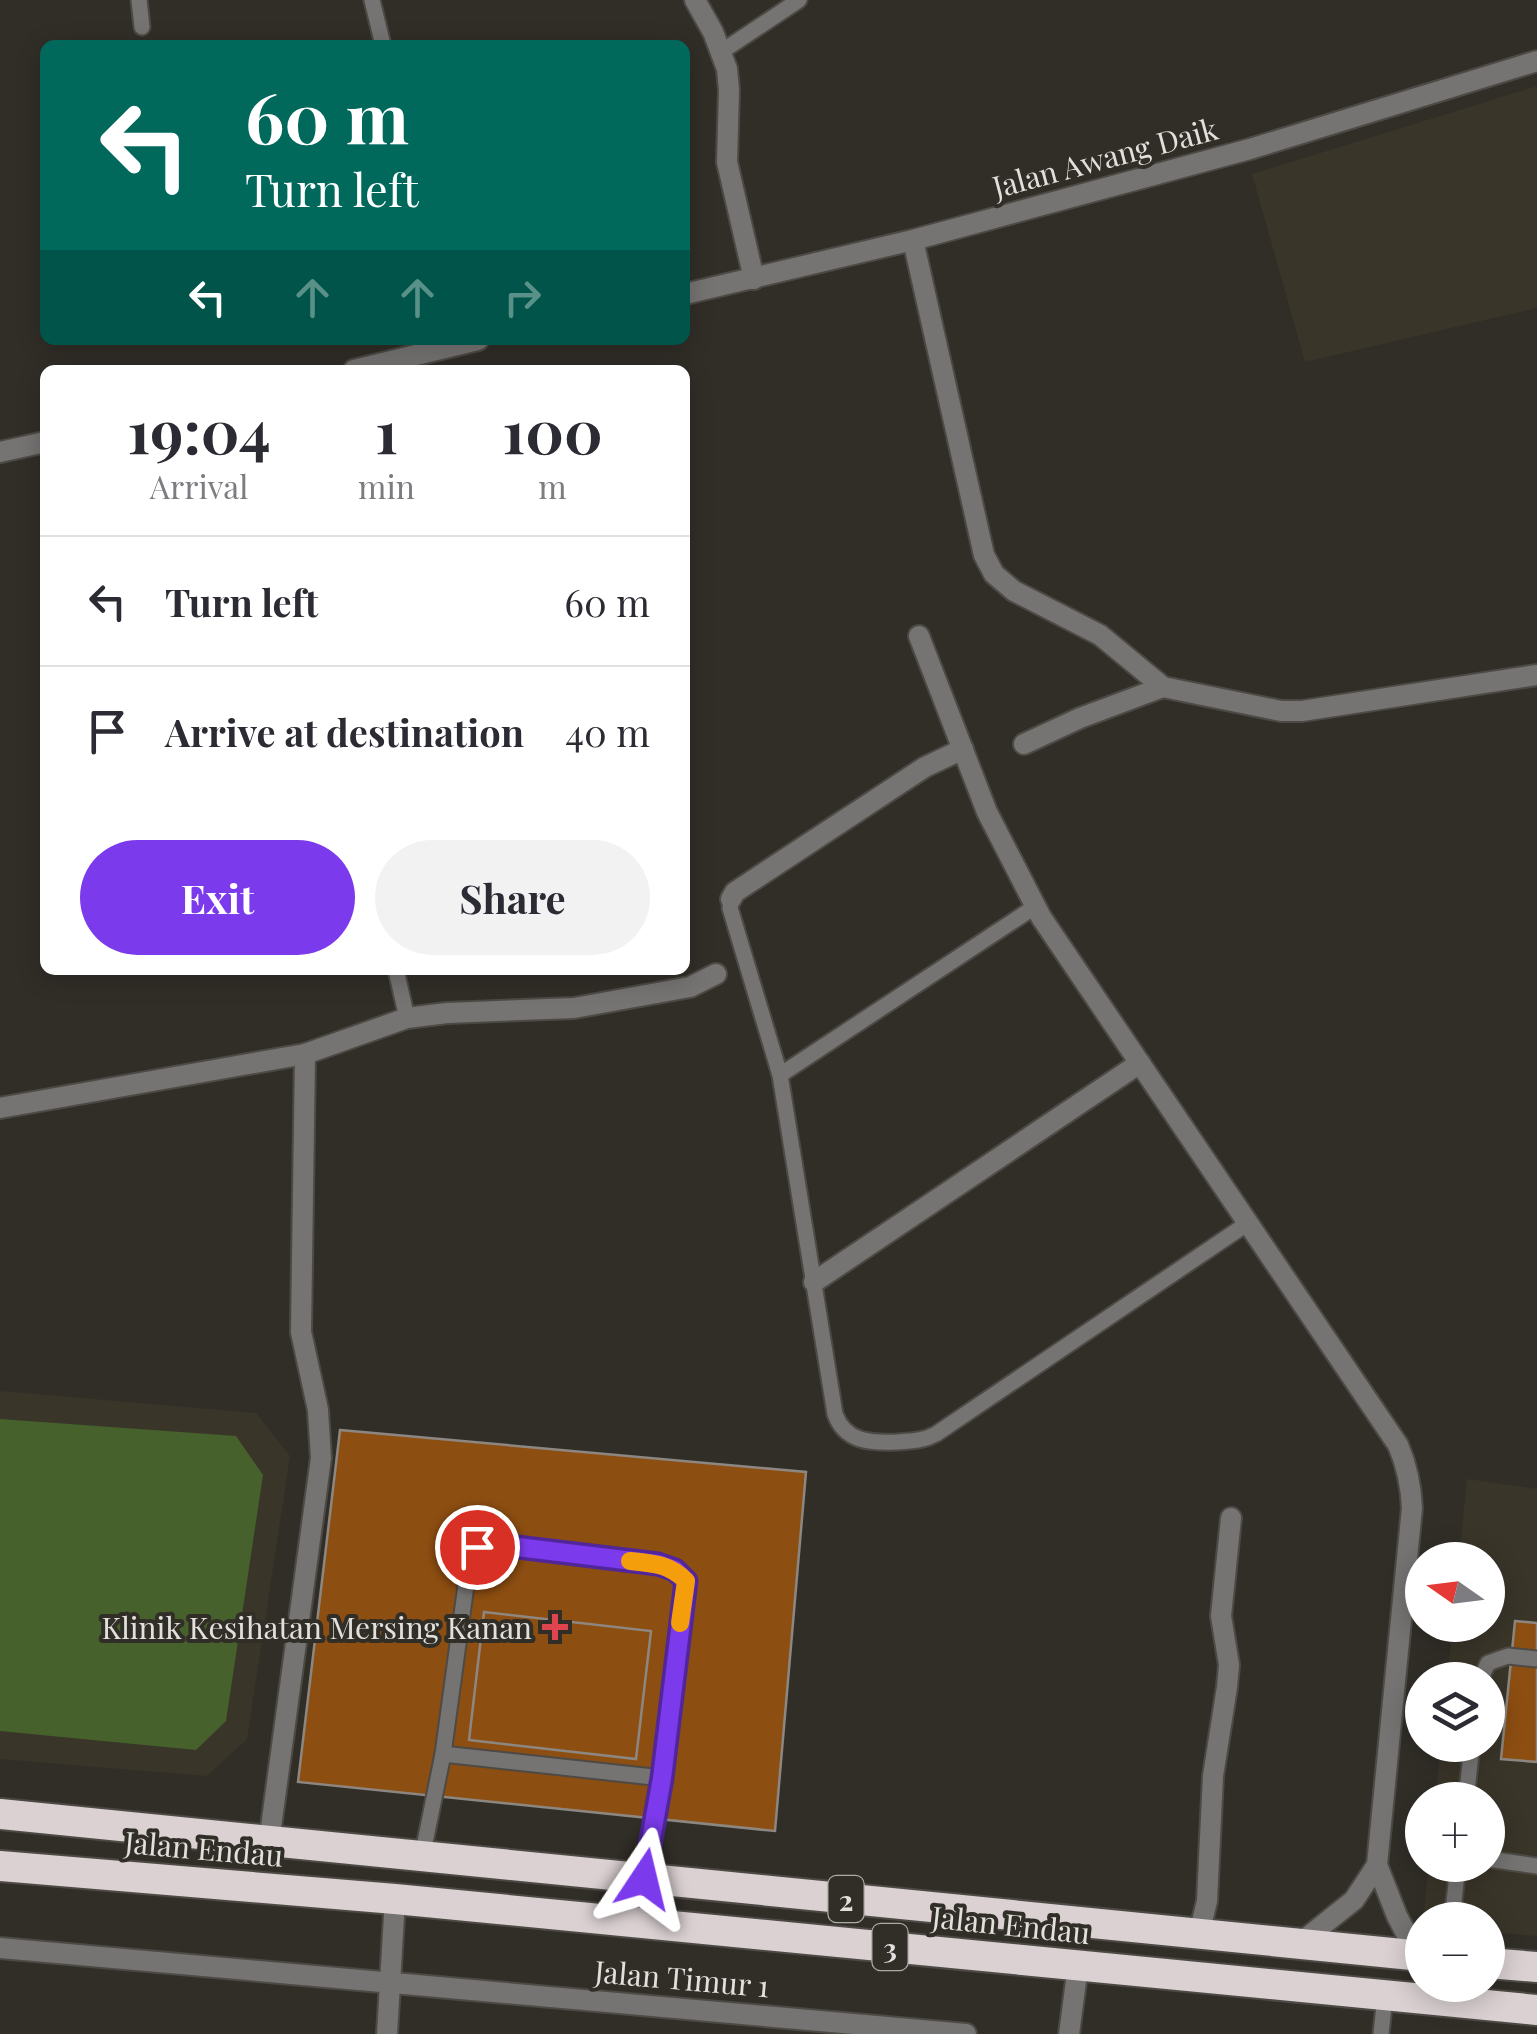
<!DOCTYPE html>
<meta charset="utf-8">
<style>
:root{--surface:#fff;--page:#f2f2f3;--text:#2b2b33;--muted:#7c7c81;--line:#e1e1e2;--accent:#7c3aed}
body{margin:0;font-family:"Playfair Display",serif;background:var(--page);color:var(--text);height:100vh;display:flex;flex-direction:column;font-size:38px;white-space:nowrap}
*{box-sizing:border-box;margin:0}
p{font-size:32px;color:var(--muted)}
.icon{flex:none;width:55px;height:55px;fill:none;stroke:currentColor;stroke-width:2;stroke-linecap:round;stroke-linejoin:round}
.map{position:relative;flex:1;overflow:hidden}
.sheet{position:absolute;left:40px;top:365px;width:650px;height:610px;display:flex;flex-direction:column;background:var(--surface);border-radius:15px;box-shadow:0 5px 25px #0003}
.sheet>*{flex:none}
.banner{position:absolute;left:40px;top:40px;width:650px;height:305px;border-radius:15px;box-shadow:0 5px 25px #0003;background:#00695c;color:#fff;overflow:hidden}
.needle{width:65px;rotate:284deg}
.controls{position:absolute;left:1405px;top:1542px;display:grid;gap:20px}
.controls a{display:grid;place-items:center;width:100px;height:100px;border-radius:50%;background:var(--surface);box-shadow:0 5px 25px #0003;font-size:50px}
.pin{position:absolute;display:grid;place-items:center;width:85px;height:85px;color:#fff;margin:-42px;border:5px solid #fff;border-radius:50%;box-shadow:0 2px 10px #0007}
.me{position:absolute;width:110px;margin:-55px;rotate:10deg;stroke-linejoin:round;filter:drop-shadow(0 0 8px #0008)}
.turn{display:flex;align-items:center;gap:35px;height:210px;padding:0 40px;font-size:45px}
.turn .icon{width:130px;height:130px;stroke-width:2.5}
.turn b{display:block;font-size:70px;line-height:85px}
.lanes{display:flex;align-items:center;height:95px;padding:0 40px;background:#0003;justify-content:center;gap:50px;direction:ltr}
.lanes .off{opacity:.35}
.eta{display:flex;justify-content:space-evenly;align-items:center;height:170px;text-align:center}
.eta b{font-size:60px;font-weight:700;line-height:70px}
.action{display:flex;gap:20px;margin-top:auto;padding:20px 40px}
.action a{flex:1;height:115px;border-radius:60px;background:var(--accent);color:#fff;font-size:40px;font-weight:700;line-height:115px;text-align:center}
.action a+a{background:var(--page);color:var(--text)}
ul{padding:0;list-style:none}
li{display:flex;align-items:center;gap:30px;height:130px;padding:0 40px;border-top:2px solid var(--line)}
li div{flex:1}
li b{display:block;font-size:38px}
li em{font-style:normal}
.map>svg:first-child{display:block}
.built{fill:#3a3529}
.green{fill:#46612c}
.building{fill:#8d4e11;stroke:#8d8782;stroke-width:2.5}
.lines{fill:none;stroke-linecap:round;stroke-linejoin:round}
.lane-casing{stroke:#4d4a45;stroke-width:19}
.street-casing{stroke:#4d4a45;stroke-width:24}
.highway-casing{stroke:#4d4a45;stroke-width:34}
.lane{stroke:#767373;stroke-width:15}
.street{stroke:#767373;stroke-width:20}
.highway{stroke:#dbd1d2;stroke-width:30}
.route-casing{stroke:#51269a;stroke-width:25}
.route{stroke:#7c3aed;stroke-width:18}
.slow{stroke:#f59e0b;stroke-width:18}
.health-dot{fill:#e0444e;stroke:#312e28;stroke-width:4}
.labels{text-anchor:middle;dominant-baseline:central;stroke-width:8;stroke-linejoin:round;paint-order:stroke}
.shield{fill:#312e28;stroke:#adaba6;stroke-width:2.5}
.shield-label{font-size:28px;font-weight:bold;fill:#e2e0dc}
.street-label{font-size:30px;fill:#e2e0dc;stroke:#312e28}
.poi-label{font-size:30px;fill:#e2e0dc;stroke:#312e28;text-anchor:end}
</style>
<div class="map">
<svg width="1537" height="2034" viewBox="0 0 1537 2034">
<rect width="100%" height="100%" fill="#312e28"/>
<g class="built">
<path d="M1537,86v222l-232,54 -53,-188z"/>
<path d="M0,1391l256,22 34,43 -43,283 -40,37 -207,-17z"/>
<path d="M1467,1479l70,10v447l-49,-4v-12h-65l6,-55h59v-65h-53l6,-55h47v-65h-41l6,-55h35v-65h-29z"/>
</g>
<path class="green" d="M0,1419l236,17 27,39 -37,246 -30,29 -196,-19z"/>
<g class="building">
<path d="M340,1430l466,42 -31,359 -477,-49z"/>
<path d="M484,1612l167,19 -15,128 -167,-19z"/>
<path d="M1515,1621l22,2v139l-36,-3z"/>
</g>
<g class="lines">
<g class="lane-casing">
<g id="lane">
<path d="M139,0l3,27"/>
<path d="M372,0l11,45"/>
<path d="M721,52l78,-52"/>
<path d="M731,899l-1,9 50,167 55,339c10,28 35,29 61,28 15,-1 27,-1 40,-8l312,-211"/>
<path d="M396,970l11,48"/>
<path d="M780,1075l256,-169"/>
<path d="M1480,1680l8,-17 20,-7 29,3"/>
<path d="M443,1754l219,24"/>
<path d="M1466,1800l6,-55"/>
<path d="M422,1857l21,-103 26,-191 8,-16 16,-3 165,20 17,6 10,11 -23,197 -18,101"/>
<path d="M1488,1859l49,7"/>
<path d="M1452,1920l6,-55"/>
<path d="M1381,2034l4,-38"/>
</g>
</g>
<g class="street-casing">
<g id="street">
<path d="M695,0l18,32 14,37 2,21 -2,72 27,117"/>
<path d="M913,240l71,315 10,19 20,17 86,44 63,52 118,24h21l235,-36"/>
<path d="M685,294l228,-54 337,-91 287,-88"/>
<path d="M354,370l124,-30"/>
<path d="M0,452l45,-10"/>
<path d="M919,636l68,176 54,105 357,528c9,21 13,40 14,63l-35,357"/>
<path d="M1024,744l56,-26 83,-31"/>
<path d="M731,899l4,-7 190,-125 38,-18"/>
<path d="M0,1108l305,-54 102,-36 40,-5 127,-5 116,-21 26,-13"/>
<path d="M814,1282l326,-219"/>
<path d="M269,1842l52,-384 -3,-48 -17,-78 4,-278"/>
<path d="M1199,1934l8,-33 6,-125 14,-89 2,-22 -8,-49 10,-98"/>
<path d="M1299,1944l55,-44 23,-35 20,51 21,40"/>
<path d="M0,1948l966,86"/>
<path d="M387,2034l8,-135"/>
<path d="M1069,2034l9,-68"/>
</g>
</g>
<g class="highway-casing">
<g id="highway">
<path d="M0,1814l1422,142"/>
<path d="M0,1866l395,33 1142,111"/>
<path d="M1488,1963l49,4"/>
</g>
</g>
<use href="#lane" class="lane"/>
<use href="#street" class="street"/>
<use href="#highway" class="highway"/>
</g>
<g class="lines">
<g class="route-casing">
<path id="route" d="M477,1547l15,-3 166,20 17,6 11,11 -24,197 -18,101"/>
</g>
<use href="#route" class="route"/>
<path class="slow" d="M630,1561c22,2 40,3 56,20l-6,42"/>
</g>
<path class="health-dot" d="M550 1612h10v10h10v10h-10v10h-10v-10h-10v-10h10z"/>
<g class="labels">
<g class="shield">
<rect x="828.5" y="1876" width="35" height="46" rx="8"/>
<rect x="872.5" y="1924" width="35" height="46" rx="8"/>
</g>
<g class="shield-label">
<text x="846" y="1899">2</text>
<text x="890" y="1947">3</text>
</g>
<g class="street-label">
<text transform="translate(1105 157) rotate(-15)">Jalan Awang Daik</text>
<text transform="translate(204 1848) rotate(5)">Jalan Endau</text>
<text transform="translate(1011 1924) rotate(6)">Jalan Endau</text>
<text transform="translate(682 1978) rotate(5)">Jalan Timur 1</text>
</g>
<g class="poi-label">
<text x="532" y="1627">Klinik Kesihatan Mersing Kanan</text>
</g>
</g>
</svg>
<div class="controls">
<a><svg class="needle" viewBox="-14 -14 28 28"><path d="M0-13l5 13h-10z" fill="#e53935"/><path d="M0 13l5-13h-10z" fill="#7c7c81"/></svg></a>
<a><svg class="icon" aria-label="layers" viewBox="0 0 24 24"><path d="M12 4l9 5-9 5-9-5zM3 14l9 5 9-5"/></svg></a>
<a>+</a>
<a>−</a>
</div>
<div class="pin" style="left:477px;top:1547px;background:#d93025"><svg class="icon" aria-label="arrive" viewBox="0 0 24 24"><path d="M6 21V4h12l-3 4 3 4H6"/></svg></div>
<svg class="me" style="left:644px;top:1879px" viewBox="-20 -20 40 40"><path d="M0-17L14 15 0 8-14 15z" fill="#7c3aed" stroke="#fff" stroke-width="4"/></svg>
<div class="banner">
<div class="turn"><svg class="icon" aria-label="left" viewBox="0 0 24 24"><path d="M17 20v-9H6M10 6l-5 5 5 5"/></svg><div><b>60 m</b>Turn left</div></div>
<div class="lanes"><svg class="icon" aria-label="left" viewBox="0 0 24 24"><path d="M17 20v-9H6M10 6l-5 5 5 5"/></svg><svg class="icon off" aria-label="ahead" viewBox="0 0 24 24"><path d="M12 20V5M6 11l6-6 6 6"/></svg><svg class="icon off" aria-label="ahead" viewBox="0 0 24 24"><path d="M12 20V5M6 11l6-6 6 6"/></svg><svg class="icon off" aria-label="right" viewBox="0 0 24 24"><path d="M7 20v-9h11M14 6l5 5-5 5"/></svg></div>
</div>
<section class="sheet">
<div class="eta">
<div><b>19:04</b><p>Arrival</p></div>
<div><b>1</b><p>min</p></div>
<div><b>100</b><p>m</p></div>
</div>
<ul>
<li><svg class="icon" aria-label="left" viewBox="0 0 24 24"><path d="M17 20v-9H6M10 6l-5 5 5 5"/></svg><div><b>Turn left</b></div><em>60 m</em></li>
<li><svg class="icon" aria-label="arrive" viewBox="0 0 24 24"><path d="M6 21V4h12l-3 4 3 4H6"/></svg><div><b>Arrive at destination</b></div><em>40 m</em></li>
</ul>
<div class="action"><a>Exit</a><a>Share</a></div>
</section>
</div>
